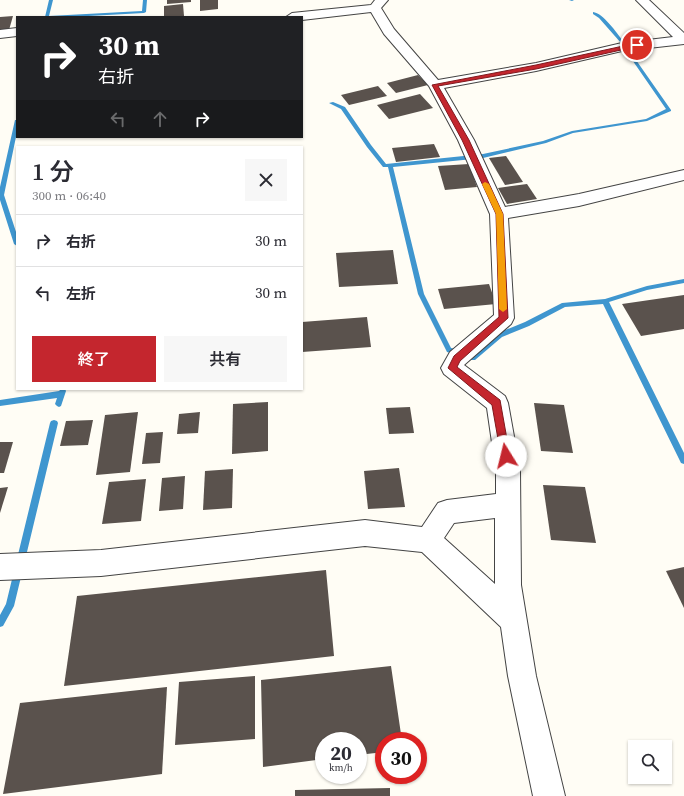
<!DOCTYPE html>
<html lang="ja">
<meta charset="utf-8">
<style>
:root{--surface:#fff;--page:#f7f7f7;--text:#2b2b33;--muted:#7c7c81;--line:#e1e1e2;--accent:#c4262e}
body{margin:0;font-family:"Source Serif 4","Noto Sans JP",serif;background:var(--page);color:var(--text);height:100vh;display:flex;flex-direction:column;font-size:15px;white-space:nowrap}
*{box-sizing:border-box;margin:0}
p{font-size:13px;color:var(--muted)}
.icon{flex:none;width:22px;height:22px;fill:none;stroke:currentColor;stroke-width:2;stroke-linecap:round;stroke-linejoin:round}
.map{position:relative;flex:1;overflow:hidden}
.sheet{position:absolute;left:16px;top:146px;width:287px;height:244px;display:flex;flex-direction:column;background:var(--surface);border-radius:0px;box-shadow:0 1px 3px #0004}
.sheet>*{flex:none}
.guide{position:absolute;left:16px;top:16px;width:287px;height:122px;border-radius:0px;box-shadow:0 1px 3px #0004;background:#202124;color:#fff;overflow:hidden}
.controls{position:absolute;left:628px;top:740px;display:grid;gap:8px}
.controls a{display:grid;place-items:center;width:44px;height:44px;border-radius:0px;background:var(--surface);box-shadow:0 1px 3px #0004;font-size:20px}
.speed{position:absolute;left:315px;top:732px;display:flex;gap:8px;font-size:20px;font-weight:700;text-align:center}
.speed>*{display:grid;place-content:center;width:52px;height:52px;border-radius:50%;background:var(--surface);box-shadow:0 1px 3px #0004;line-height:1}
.speed small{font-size:10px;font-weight:400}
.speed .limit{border:6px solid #d22;background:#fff;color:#111}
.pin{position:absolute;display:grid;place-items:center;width:34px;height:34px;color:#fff;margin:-17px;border:2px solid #fff;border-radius:50%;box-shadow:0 1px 4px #0007}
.me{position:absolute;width:44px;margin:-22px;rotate:351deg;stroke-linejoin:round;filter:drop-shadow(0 0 3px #0008)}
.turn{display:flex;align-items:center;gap:14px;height:84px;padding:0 16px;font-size:18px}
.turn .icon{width:52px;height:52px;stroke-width:2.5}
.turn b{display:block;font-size:28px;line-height:34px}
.lanes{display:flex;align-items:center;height:38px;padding:0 16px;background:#0003;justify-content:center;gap:20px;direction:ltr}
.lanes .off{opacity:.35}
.round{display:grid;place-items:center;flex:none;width:42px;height:42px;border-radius:0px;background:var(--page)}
.head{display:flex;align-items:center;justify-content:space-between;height:68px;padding:0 16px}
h1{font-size:24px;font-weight:600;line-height:30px}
.action{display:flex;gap:8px;margin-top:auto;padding:8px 16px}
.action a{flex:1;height:46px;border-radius:0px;background:var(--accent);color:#fff;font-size:16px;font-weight:600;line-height:46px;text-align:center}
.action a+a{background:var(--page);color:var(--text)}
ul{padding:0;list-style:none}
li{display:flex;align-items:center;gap:12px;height:52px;padding:0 16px;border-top:1px solid var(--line)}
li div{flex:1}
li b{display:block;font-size:15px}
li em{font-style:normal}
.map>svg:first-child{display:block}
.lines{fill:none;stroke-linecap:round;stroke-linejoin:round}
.stream{fill:#3f96cf;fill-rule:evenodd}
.building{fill:#5a524d}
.minor-casing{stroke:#444;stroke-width:2}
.minor{fill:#fff;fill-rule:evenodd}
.route{fill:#c4262e;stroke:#7f191e}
.slow{fill:#f59e0b}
</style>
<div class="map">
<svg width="684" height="796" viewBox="0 0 684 796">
<rect width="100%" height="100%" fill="#fffdf5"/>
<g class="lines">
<g class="stream">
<path d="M49,0h4l-4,16 93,-5 1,-11h4l-1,12 -2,1 -74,4h-25z"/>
<path d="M569,0h5l-2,1z"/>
<path d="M593,12c10,1 24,21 30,29v2h-2l-22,-25 -6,-4z"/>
<path d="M627,50h2l42,60v1l-24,10 -74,12 -27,10 -63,15 -90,9 31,127 27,54 5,1 1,2 -3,3 -7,-2 -29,-58 -30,-127h-5l-16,-20 -26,-38 -12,-6 4,-1 12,5 26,38 15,19 97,-10 60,-13 29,-10 74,-12 20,-10 -40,-58z"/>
<path d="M15,120h2v12l-13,63 13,40v11l-3,-2 -14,-44v-13z"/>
<path d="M684,279v4l-37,7 -38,12 75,151v11l-3,-1 -78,-159 -38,3 -36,19 -27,11 -27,23h-4l-1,-2 28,-25 27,-11 37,-19 43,-4 42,-13z"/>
<path d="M61,389h4l1,2 -5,15 -2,1 -2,-1 -2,-2 2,-6 -57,8v-6l59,-9z"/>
<path d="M54,420l3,1 1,2 -44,183 -11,20 -3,1v-12l6,-11 44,-181 1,-2z"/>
</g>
</g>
<g class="building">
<path d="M167,0h24v2l-24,2z"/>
<path d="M200,0h18v9l-18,2z"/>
<path d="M183,4l1,12 -20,1v-11z"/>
<path d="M13,16l-4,14h-9v-13z"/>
<path d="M418,75l10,10 -32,8 -9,-10z"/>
<path d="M378,86l9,10 -38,9 -8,-10z"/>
<path d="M420,94l13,14 -44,11 -12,-14z"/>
<path d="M434,144l6,13 -44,5 -4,-14z"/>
<path d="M506,156l17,26 -18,3 -16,-27z"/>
<path d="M469,164l8,23 -32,3 -7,-24z"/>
<path d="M527,184l10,15 -30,5 -9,-16z"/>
<path d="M393,250l5,34 -59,3 -3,-34z"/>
<path d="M489,284l7,20 -52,5 -6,-20z"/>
<path d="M684,295v34l-43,7 -19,-32z"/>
<path d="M367,317l4,30 -69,5v-30z"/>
<path d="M268,402v49l-36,3 1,-50z"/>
<path d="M534,403l30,2 9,48 -32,-2z"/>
<path d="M410,407l4,26 -25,1 -3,-26z"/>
<path d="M138,412l-8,60 -34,3 9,-60z"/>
<path d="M200,412l-2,21 -21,1 2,-20z"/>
<path d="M93,420l-5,25 -28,1 6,-25z"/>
<path d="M163,432l-3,31 -18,1 4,-31z"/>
<path d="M0,442h13l-9,31h-4z"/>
<path d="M399,468l6,39 -37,2 -4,-38z"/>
<path d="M233,469l-1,39 -29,2 2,-39z"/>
<path d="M185,476l-2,33 -24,2 3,-33z"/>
<path d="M146,479l-5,42 -39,3 7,-42z"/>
<path d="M543,485l42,2 11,56 -45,-3z"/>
<path d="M8,487l-8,26v-25z"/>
<path d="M684,567v41l-18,-37z"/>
<path d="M326,570l8,86 -270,30 13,-90z"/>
<path d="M391,666l11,75h-18v11l-26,3v-14h-34v18l-61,8 -2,-87z"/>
<path d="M255,676v63l-80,6 4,-63z"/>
<path d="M167,687l-5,87 -159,20 17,-91z"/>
<path d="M390,788v8h-95v-6z"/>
</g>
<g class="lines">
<g class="minor-casing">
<g id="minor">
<path d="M375,0h13l-7,8 13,21 44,51 98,-17 86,-20 51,-6 -37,-37h13l35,33v11l-62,7 -86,20 -92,17 30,52 31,67 74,-13 105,-24v10l-105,26 -71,12 6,100 -3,6 -47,41 41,31 3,7 12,67 1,115 15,91 29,120h-32l-25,-120 -7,-49 -79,-75 -57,-6 -264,30 -101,4v-26l101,-4 264,-30 57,7 16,-24 9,-3 49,-6v-24l-9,-62 -43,-34 -3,-6 9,-16 44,-37 -4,-101 -32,-74 -29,-54 -45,-52 -13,-22 -69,8v-3h-16l6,-4 79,-8zM495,518v66l-51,-46 10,-15z"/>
<path d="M17,28v8l-17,2v-8z"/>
</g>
</g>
<use href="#minor" class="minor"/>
</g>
<path class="route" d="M637,43l2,3 -103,23 -98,17 31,54 34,74 5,104 -48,43 -3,6 43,33 10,56 -4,5 -5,-5 -9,-51 -44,-37 6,-12 45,-39 -3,-103 -34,-74 -30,-55 104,-20z"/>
<path class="slow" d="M485,182l4,2 14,30 4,95 -4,3 -4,-3 -3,-95 -14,-30z"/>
</svg>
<div class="controls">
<a><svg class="icon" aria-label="search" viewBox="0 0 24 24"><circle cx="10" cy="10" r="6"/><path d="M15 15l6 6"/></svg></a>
</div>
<div class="speed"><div>20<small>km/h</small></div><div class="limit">30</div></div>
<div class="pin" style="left:637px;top:45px;background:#d93025"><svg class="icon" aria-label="arrive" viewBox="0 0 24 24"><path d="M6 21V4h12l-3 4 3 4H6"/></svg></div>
<svg class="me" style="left:506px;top:456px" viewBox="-20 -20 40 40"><circle r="19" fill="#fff"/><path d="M0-13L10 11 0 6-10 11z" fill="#c4262e"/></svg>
<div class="guide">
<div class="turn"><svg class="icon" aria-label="right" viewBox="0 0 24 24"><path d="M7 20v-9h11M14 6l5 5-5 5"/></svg><div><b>30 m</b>右折</div></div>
<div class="lanes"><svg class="icon off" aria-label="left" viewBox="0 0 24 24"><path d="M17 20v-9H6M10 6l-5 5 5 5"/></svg><svg class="icon off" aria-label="ahead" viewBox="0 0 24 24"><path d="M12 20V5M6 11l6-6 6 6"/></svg><svg class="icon" aria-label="right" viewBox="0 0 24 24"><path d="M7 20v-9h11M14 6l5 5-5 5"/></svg></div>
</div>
<section class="sheet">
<div class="head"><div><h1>1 分</h1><p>300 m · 06:40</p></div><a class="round"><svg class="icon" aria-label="close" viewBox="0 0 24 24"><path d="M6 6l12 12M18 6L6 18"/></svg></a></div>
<ul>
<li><svg class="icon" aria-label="right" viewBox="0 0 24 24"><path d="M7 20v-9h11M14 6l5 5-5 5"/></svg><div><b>右折</b></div><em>30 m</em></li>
<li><svg class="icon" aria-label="left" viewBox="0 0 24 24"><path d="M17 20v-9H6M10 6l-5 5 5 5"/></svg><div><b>左折</b></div><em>30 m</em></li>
</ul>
<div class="action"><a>終了</a><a>共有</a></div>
</section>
</div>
